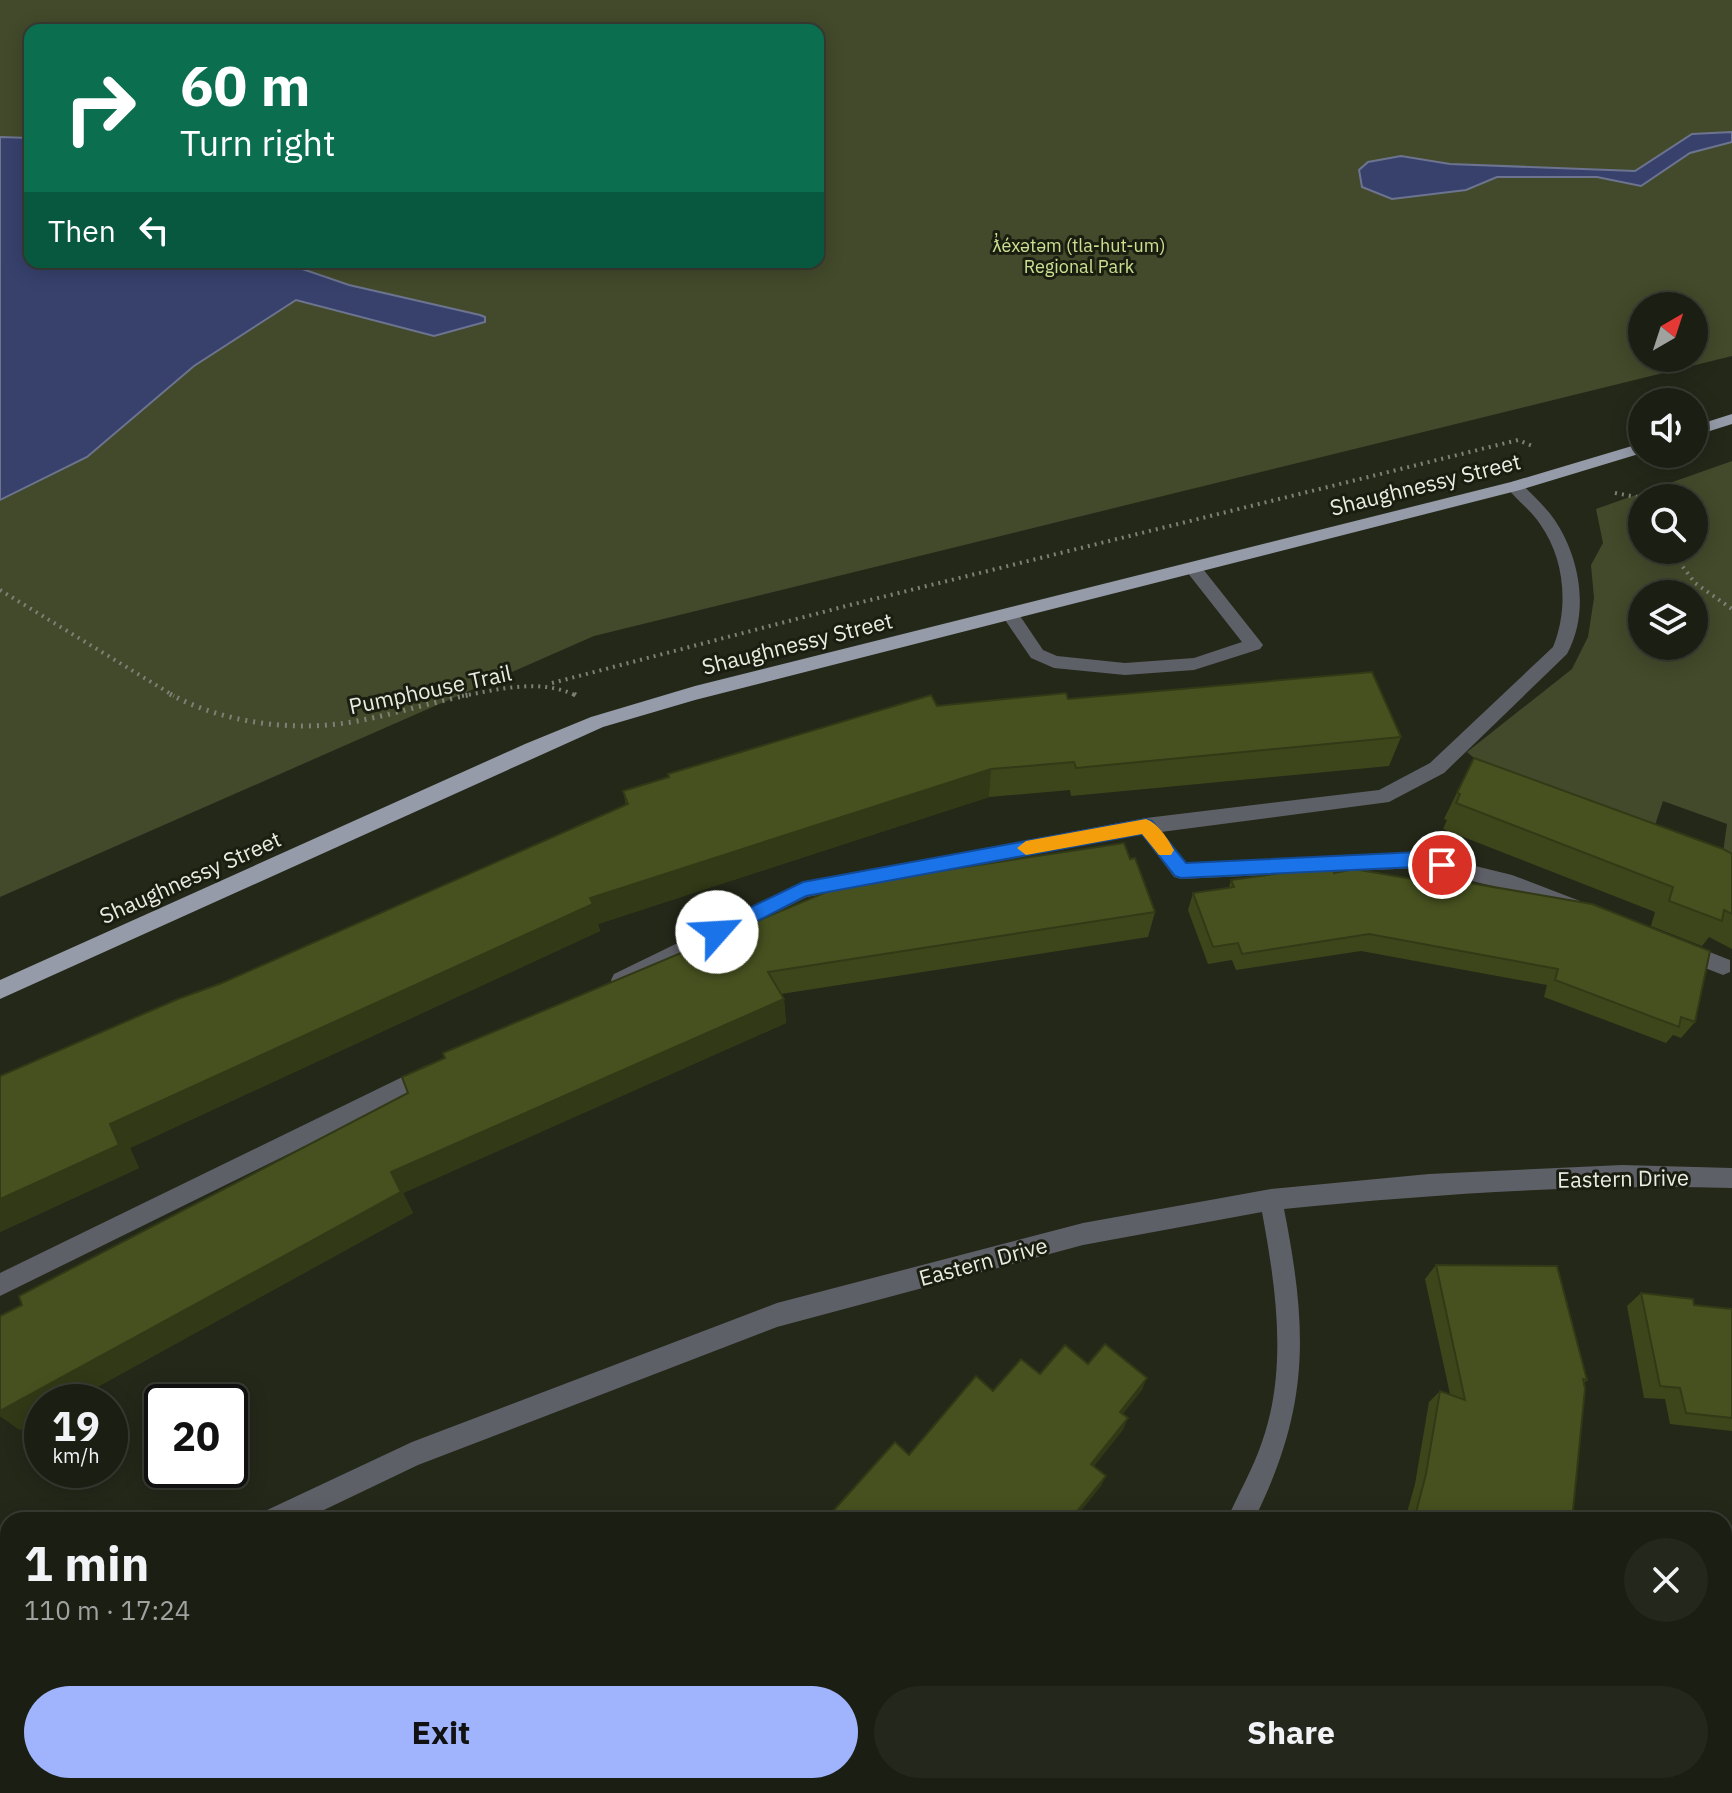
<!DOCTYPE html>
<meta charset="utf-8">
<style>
:root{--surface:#1b1e13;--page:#24271c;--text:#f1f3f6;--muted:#a0a2a0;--line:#393c33;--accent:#a0b3fd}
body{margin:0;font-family:"IBM Plex Sans",sans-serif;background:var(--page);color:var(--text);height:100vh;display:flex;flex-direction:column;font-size:30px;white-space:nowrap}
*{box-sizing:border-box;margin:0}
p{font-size:26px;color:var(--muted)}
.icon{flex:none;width:44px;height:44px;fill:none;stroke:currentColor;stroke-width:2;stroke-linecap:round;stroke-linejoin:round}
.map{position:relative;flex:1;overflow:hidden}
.drawer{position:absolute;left:0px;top:1512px;width:1732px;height:282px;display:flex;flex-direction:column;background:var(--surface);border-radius:24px 24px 0 0;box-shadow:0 4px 20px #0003,0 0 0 2px var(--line)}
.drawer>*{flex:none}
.top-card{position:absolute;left:24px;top:24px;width:800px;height:244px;border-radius:16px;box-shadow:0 4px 20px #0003,0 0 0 2px var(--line);background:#0b6e4f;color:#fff;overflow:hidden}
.needle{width:52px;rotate:39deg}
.controls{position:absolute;left:1628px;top:292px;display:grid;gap:16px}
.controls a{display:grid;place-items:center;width:80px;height:80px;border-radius:50%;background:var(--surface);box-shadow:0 4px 20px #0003,0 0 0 2px var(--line);font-size:40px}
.speed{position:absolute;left:24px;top:1384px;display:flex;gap:16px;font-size:40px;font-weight:700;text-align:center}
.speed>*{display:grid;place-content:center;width:104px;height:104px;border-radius:50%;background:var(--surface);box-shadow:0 4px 20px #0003,0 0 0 2px var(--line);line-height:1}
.speed small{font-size:20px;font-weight:400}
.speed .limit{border:4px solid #111;border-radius:12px;background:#fff;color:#111}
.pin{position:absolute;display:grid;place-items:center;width:68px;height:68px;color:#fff;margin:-34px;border:4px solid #fff;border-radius:50%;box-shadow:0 2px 8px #0007}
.me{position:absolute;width:88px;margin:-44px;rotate:64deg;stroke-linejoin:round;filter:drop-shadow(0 0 6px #0008)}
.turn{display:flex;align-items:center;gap:28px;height:168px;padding:0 24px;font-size:36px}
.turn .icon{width:104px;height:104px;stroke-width:2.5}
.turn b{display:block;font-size:56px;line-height:68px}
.then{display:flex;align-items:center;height:76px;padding:0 24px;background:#0003;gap:16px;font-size:30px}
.round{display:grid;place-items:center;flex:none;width:84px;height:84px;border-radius:42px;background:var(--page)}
.headline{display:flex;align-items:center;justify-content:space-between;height:136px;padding:0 24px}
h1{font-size:48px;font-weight:700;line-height:60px}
.cta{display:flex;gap:16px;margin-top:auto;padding:16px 24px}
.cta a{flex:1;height:92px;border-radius:48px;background:var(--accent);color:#111;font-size:32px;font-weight:700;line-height:92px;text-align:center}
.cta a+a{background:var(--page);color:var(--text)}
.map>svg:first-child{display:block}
.green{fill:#434a2b;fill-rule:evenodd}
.water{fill:#37416c;stroke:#6d7490;stroke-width:2}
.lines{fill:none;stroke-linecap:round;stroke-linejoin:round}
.path-far1{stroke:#7d8074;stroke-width:4;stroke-dasharray:2 5;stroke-linecap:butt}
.path{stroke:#7d8074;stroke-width:5;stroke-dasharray:2 6;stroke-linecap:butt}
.minor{fill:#5e6067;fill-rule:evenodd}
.major{fill:#969ba9;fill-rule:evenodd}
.wall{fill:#3d461b}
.shaded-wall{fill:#323916}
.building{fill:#47511f;stroke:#323916;stroke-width:2}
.route{fill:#1a73e8;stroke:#114b97;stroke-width:2}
.slow{fill:#f59e0b}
.labels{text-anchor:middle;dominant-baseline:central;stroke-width:6;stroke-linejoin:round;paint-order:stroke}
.far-park-label{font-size:18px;fill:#cde091;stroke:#1a1e10}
.street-label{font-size:22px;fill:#eaece3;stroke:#1a1e10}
</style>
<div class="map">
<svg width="1732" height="1793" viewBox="0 0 1732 1793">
<rect width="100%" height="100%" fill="#242819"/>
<g class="green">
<path d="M0,0h1732v356l-1138,280 -594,261zM30,30h788v232h-788zM1642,306h52v52h-52z"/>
<path d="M1732,461v411l-11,-5 6,-43 -64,-23 -12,36 -170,-73 -14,-12 105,-83 16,-32 6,-39 -3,-33 12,-22 -7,-34zM1642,498h52v52h-52zM1642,594h52v52h-52z"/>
</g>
<g class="water">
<path d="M1732,132v10l-42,11 -49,33 -44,-9h-100l-31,13 -74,9 -30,-12 -3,-17 9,-8 33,-6 49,8 185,7 57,-37z"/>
<path d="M0,137l30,1v124h252l67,23 131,30 5,2v5l-51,14 -138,-36 -102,66 -107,91 -87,43z"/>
</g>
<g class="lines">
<g class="path-far1">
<path d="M1615,493l27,5"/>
<path d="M1670,550l25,33 37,26"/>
<path d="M0,590l174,106"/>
<path d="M552,683l298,-78 668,-165 17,7"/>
<path d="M462,696c39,-7 79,-18 115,0"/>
</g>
<g class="path">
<path d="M170,694c53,29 123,38 182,28 40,-7 80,-20 121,-28"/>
<path d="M574,694l3,2"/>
</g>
<g class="minor">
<path d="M1514,481l6,1c11,12 24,23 34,37 26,38 36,93 13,135l-123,119 -55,29 -228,30 25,31 232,-11 94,23 68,26 3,6 -3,6 -7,2 -64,-25 -91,-22 -237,11 -7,-2 -32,-43 -335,63 -179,89 -7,3 -7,-3 -3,-6 3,-6 189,-92 343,-64 233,-28 51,-27 123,-116c16,-39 12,-88 -13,-123 -9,-14 -24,-24 -34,-38z"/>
<path d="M1193,562l6,2 61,77 3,4 -3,4 -66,21 -69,5 -71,-7 -23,-10 -30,-44 9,-6 6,2 27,40 14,6 68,7 69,-5 48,-16 -55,-70 -2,-4z"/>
<path d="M1684,942l46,18v12l-7,3 -46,-18 -3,-6 3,-6z"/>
<path d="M427,1065l8,3 3,7 -3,7 -435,214v-23z"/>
<path d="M1622,1165l110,3v20c-150,-4 -298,6 -448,21 24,122 26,198 -30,311h-27c11,-26 26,-51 35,-78 26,-74 14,-154 0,-230l-179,33 -306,82 -359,138 -115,55h-42l4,-9 147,-69 365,-139 306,-80 188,-34 158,-15z"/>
<path d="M8,1637v29l-8,4v-29z"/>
<rect x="37" y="1786" width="28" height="7"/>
<path d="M1039,1786h30l-3,7h-30z"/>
</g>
<g class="major">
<path d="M1732,414v10l-38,12v-10z"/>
<path d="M1642,443v10l-122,37 -825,210 -92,27 -603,272v-19l525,-236 66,-27 104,-31 816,-204z"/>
</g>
</g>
<g class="wall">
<path d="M1068,699l333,38 -12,29 -318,30 -1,-6 -81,7 -391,127 2,7 -470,217 9,20 -139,64v-156l222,-93 404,-178 -3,-14 314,-85z"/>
<path d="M1474,758l258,96v95l-23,-12 -7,9 -51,-20 4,-14 -212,-83 4,-9 -3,-1z"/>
<path d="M1130,859l25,53 -7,25 -367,57 3,5 2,24 -383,170 10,20 -343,189h-28l-22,28 -20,-14v-100l912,-441z"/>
<path d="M1334,873l76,6 2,-6 283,149 -14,16 -8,-3 -7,8 -122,-46 3,-12 -186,-34 -125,19 -4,-10 -24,4 -20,-54 5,-17 36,-5 2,-8z"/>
<path d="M1436,1265l151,115 -3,3 -12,137h-167l10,-36 14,-82 11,-11 10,3 -25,-115z"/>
<path d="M1641,1293l53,12 38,4v122l-62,-7 -5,-25 -21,-1 -17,-92z"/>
<path d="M1245,1786h276l-4,7h-277z"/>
</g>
<g class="shaded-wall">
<path d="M991,769l-2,28 -391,127 2,7 -470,217 9,20 -139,64v-33l110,-75 480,-226z"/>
<path d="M784,999l2,24 -383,170 10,20 -343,189h-28v16l-22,12 -20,-14v-5l391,-239z"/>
<path d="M1147,1378l-5,12 -27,34 5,-12z"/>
<path d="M1128,1418l-5,12 -36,45 4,-11z"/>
<path d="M1106,1476l-5,10 -27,34h-4z"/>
<path d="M840,1786h4l-6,7h-4z"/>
</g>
<g class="building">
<path d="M1372,672l29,65 -325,31 -2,-6 -83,7 -401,129 3,6 -483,220 9,21 -119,54v-123l178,-77 44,-16 406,-179 -5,-13 46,-14 -1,-3 263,-79 6,11 129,-13 2,6z"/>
<path d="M1474,758l249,91 9,5v60l-8,-4 -2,11 -53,-20 4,-14 -217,-84 4,-9 -3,-1z"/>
<path d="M1124,843l6,16 5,-1 20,54 -387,60 16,27 -393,173 10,20 -401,219v-95l22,-11 -3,-9 389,-203 -6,-16 43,-19 -2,-5 438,-184 31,6z"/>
<path d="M1331,866l3,7 20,-4 58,10v-6l180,31 118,47 -15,71 -14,-5 -2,10 -124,-47 3,-11 -189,-35 -127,20 -4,-11 -25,4 -20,-54 41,-6 -3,-7z"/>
<path d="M1436,1265l121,1 30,114 -4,-1 2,10 -13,131h-158l12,-46 14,-83 25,9z"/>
<path d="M1641,1293l52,6 1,6 38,4v109l-46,-5 -6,-25 -20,-2z"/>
<path d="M1105,1344l42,34 -27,34 8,6 -37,46 15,12 -36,44h-245l70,-78 14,13 67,-79 17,15 28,-32 19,15 25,-29 23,19z"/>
<path d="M594,1786h246l-6,7h-246z"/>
<path d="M1250,1786h271l-4,7h-271z"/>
</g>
<path class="route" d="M1146,819l6,2 34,42 232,-11 30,8 3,5 -9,8 -24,-6 -237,11 -6,-2 -33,-42 -336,62 -82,42h-14l-2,-6 2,-5 93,-45z"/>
<path class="slow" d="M1146,819c12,4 22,20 28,31l-3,5h-12l-17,-21 -116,21 -9,-7 9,-7z"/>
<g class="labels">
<g class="far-park-label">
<text x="1079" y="245">ƛ̓éxətəm (tla-hut-um)<tspan x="1079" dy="21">Regional Park</tspan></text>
</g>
<g class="street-label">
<text transform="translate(1425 484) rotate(-14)">Shaughnessy Street</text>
<text transform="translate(797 643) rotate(-14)">Shaughnessy Street</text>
<text transform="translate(430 689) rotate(-12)">Pumphouse Trail</text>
<text transform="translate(190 877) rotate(-24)">Shaughnessy Street</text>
<text transform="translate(1623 1178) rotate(-1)">Eastern Drive</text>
<text transform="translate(983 1261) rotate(-15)">Eastern Drive</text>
</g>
</g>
</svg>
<div class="controls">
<a><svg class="needle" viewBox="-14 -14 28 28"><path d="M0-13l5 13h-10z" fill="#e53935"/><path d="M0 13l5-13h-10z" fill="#a0a2a0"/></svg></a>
<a><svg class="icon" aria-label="sound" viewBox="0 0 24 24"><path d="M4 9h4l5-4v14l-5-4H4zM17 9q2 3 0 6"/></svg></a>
<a><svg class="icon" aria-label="search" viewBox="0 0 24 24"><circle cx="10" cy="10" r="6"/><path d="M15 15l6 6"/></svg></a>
<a><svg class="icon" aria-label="layers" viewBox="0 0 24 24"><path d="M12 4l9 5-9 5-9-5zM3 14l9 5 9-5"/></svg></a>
</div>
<div class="speed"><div>19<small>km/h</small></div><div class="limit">20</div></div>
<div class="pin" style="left:1442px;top:865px;background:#d93025"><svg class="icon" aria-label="arrive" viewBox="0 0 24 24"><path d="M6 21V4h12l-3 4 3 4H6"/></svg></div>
<svg class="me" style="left:717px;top:932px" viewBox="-20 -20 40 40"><circle r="19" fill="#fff"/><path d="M0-13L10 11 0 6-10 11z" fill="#1a73e8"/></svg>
<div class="top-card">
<div class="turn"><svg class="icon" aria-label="right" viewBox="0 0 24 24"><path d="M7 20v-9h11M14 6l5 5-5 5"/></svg><div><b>60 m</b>Turn right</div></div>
<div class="then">Then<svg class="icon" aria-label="left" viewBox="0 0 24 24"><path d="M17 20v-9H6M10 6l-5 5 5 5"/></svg></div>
</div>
<section class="drawer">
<div class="headline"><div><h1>1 min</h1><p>110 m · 17:24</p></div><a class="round"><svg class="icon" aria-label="close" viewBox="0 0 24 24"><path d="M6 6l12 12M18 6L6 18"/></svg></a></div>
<div class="cta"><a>Exit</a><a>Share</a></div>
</section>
</div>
